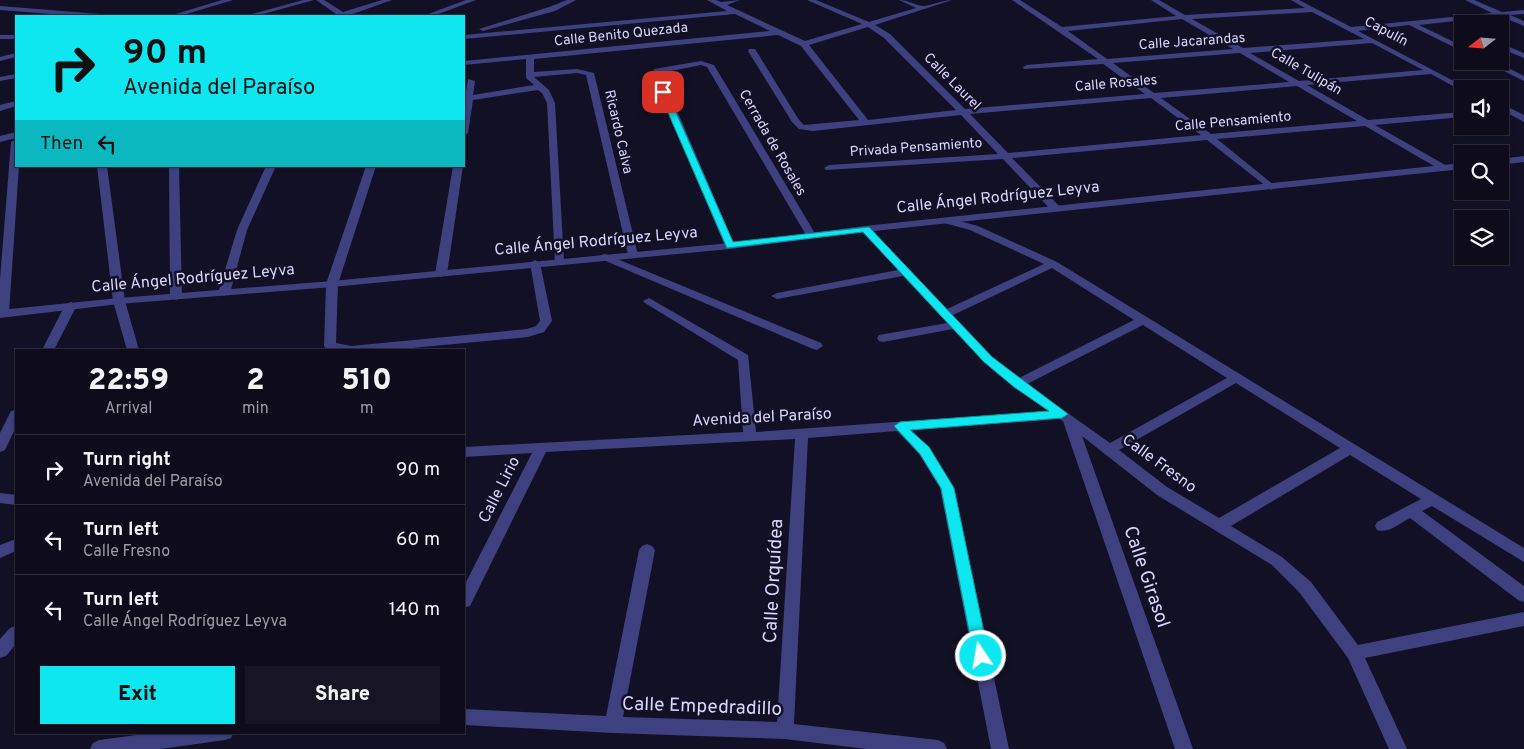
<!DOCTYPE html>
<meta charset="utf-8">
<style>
:root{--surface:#0e0c1b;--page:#171524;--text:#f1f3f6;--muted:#9b9ba3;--line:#2e2c3a;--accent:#0ee7f0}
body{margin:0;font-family:Overpass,sans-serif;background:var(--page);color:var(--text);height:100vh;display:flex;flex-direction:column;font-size:19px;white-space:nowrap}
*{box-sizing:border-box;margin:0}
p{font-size:16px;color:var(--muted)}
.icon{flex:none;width:28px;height:28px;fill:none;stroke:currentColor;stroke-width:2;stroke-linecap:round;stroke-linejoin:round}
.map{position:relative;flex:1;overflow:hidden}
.panel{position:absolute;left:15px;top:349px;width:450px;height:385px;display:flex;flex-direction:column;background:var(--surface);border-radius:0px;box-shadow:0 1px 4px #0004,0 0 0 1px var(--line)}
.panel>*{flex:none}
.hud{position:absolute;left:15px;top:15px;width:450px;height:152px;border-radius:0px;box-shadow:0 1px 4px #0004,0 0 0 1px var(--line);background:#0ee7f0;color:#111;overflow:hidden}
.needle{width:32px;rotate:253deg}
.fabs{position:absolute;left:1454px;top:15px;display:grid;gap:10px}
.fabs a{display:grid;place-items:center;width:55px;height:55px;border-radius:0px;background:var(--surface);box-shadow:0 1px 4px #0004,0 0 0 1px var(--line);font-size:25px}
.pin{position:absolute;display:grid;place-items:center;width:42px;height:42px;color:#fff;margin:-21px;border-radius:10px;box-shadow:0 2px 8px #0006}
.me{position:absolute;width:55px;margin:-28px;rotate:348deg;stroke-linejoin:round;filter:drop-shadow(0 0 4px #0008)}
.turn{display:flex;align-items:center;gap:18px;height:105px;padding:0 25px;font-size:22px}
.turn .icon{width:65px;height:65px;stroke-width:2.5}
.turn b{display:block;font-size:35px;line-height:42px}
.then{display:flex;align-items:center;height:48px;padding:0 25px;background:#0003;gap:10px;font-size:19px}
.eta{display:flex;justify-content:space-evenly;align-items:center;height:85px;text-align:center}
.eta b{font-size:30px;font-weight:800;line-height:35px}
.primary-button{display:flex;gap:10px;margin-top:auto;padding:10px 25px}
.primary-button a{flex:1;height:58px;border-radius:0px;background:var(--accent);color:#111;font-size:20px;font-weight:800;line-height:58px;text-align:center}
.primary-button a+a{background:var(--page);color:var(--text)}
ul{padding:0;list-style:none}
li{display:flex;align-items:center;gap:15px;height:70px;padding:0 25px;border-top:1px solid var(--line)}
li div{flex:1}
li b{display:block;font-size:19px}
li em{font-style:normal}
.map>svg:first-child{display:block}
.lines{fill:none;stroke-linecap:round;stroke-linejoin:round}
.minor{fill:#3e4080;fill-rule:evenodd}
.tertiary{fill:#3e4080;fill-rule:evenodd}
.route{fill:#0ee7f0;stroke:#09969c}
.labels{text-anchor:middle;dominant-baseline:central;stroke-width:5;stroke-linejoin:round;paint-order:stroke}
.far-street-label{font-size:14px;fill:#d8d6fd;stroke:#121024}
.street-label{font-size:16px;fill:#d8d6fd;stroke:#121024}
.near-street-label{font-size:19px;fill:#d8d6fd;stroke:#121024}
</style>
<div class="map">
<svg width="1524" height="749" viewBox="0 0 1524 749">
<rect width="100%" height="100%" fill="#121024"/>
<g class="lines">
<g class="minor">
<path d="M222,0h11l-53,16h-11z"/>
<path d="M303,0h11l-58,16h-11z"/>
<path d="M316,0h8l19,12 39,-12h10l-45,16h-13l2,-2z"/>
<path d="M466,0h10l-43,16h-10z"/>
<path d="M567,0h9l-21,11 -72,20 -4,-2 70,-22z"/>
<path d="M707,0h9l5,2 19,-2 -13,5 78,36 57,-17 -55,-24h9l53,22 47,-14 -17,-8c9,0 16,5 24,6 8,0 19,-6 29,-6l-77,25 15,9 75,75 180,-15 -42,-30 -79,5 -1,-2 4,-2 71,-6 -86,-59h8l42,27 114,-11 -25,-16h8l26,15 120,-7 -14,-8h8l52,27 141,-14 -27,-13h9l28,12 22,-2v4l-14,1 14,6v5l-24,-10 -81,9 43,21v5l-53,-26 -51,6 111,58h-7v2l-31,-17 -124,11 61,35 94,-8v5l-87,8 72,41v4h-6l-76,-44 -148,13 57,46 2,2 -5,3 -64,-50 -195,18 48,49v4h-8l-49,-52 -177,11 -2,-2 5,-3 169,-11 -37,-39 -148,16 -14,-2 -7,-7 -44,-71 1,-2h6l44,71 5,5 55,-5 -58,-74 -23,-11 -244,24v13l43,-3 17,4 44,182 -5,3 -5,-3 -42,-180 -9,-2 -43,4 15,13 6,13 9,158 -1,2h-8l-8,-160 -5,-10 -4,-3 -65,10 -5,33 -4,3v-33l4,-24 7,2 -2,14 61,-10 -8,-7v-19l-62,6v-4l306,-30 -35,-17 -271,25v-4l263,-24zM1312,12l52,27 -121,9 -51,-29zM1182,19l51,30 -126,10 -39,-28zM868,27l16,11 72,72 -88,10 -59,-75zM1372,43l51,27 -124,11 -49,-28zM1240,53l49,29 -135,11 -41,-30zM1297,86l60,35 -146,13 -50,-36zM1151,98l50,37 -193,18 -38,-39z"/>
<path d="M0,6l100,8 4,2h-28l-76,-6z"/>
<rect x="0" y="35" width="16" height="4"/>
<path d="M1500,43l24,10v5l-24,-10z"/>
<path d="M16,53v4l-16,4v-4z"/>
<path d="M701,61l13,4 102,170 -1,2h-8l-1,-2 -99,-168 -6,-2 -40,8 74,173 -5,3 -5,-3 -73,-171 2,-6z"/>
<path d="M1484,61h11l29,15v5z"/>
<path d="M16,74v4l-16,3v-4z"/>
<path d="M16,101v5l-16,5v-6z"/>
<path d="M1500,103l24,12v7l-24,-13z"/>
<path d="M16,132v6l-16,4v-6z"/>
<path d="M16,139v27h3l-10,147 -6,4 -3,-1v-37l11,-137z"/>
<path d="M97,166h10l18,135 14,49h-12l-14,-49z"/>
<path d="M169,166h10l3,131 -6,3 -6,-3z"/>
<path d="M266,166h10l-29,64 -17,63 -6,3 -4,-1 -2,-2 19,-63z"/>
<path d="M366,166h10l-38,118 -2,59 15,3 176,-17 9,-3 4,-5 -10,-58 5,-3 5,3 12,58 -8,11 -16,5 -137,13 -65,-1 -2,-3 2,-62z"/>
<path d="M453,166h10l-16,108 -6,3 -6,-3z"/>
<path d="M948,218l30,8 79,36 467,286v14l-92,-56 -10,5 102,75v16l-6,-2 -108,-82c-10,5 -22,16 -33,12l-2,-4 2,-4 44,-23 -71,-44 -119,71 51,31 29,25 47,63 166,-33v14l-159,32 42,91h-18l-41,-91 -49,-66 -27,-27 -115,-70 -75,-59 111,313h-18l-112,-328 -4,-2 -147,11 17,18 25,40 55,261h-18l-51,-261 -21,-34 -22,-23 -89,7 -14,286 144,16 6,3 3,6h-81l-81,-10 -172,-6 -149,-8v-16l142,7 33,-166 3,-4 5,-2 5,2 3,4 -32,167 154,5 18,-283 -249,13 -76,154 -6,2v-22l68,-133 -68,4v-10l279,-15 -5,-72 -93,-57 -2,-2 6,-3 99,57 8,77 292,-21c-37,-26 -65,-49 -95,-82l-70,13 -4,-1 -2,-3 2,-3 68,-12 -44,-47 -126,23 -6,-3 6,-3 121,-23 -37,-39 -1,-2 1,-2h8l78,82 97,-45 -74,-34 -26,-7 -1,-2zM1052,268l82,52 -115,58 -27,-22 -39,-41zM1143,325l84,53 -117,65 -83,-59zM1236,383l104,65 -121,70 -52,-31 -48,-37z"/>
<path d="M605,254l216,89 2,3 -6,4 -4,-1 -212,-90 -1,-2 1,-2z"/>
<path d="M71,302l6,3 -23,45h-12l23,-45z"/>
<path d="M16,410v17l-11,23 -5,2v-19l11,-22z"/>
<path d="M0,493l16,2v10l-16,-2z"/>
<path d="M16,539v12l-16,7v-13z"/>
<path d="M16,626v18l-10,12 -6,2v-19l10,-11z"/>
<path d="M159,732h75l-3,6 -6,2 -64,9h-71l3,-6 6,-3z"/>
</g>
<g class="tertiary">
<path d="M1524,156v6l-24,3v-6z"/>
<path d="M1462,163v6l-597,63 -135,17 -398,38 -213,17 -119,14v-8l119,-12 213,-17 398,-38 135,-17z"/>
</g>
</g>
<path class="route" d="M660,90l7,2 66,150 136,-15 123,130 76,57 -6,4 -152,12 19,17 25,41 35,168 -2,4 -6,2 -5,-2 -2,-4 -33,-168 -21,-34 -26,-28 6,-4 149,-11 -35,-24 -30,-25 -121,-130 -136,16 -68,-156z"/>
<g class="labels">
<g class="far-street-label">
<text transform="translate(1386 32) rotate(28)">Capulín</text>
<text transform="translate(621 35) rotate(-6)">Calle Benito Quezada</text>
<text transform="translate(1192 42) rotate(-4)">Calle Jacarandas</text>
<text transform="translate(1306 72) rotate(30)">Calle Tulipán</text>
<text transform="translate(952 82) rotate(45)">Calle Laurel</text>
<text transform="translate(1116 84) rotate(-5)">Calle Rosales</text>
<text transform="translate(1233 122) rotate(-5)">Calle Pensamiento</text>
<text transform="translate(618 132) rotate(77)">Ricardo Calva</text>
<text transform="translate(772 143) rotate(60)">Cerrada de Rosales</text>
<text transform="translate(916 148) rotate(-4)">Privada Pensamiento</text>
</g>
<g class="street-label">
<text transform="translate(998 198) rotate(-6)">Calle Ángel Rodríguez Leyva</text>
<text transform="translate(596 242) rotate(-5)">Calle Ángel Rodríguez Leyva</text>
<text transform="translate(193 279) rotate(-5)">Calle Ángel Rodríguez Leyva</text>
<text transform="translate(762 418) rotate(-3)">Avenida del Paraíso</text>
<text transform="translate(1159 464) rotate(36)">Calle Fresno</text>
<text transform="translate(500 490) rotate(-63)">Calle Lirio</text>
</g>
<g class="near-street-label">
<text transform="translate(1146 577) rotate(71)">Calle Girasol</text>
<text transform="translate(774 581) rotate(-87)">Calle Orquídea</text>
<text transform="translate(702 707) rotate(2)">Calle Empedradillo</text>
</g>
</g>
</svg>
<div class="fabs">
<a><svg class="needle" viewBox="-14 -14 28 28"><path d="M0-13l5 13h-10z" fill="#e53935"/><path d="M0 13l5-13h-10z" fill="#9b9ba3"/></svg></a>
<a><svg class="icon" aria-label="sound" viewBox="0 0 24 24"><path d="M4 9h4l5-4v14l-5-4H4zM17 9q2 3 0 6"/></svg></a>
<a><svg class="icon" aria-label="search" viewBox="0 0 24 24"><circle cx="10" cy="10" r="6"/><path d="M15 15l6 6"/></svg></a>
<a><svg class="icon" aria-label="layers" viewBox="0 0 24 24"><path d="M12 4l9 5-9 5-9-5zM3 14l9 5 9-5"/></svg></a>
</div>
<div class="pin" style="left:663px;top:92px;background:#d93025"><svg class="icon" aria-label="arrive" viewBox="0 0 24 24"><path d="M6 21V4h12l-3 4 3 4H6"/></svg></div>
<svg class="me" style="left:981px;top:656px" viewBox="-20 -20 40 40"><circle r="17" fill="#0ee7f0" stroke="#fff" stroke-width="3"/><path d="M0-11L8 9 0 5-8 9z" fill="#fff"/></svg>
<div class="hud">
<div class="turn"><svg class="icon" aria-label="right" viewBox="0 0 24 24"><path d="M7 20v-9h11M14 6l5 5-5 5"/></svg><div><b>90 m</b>Avenida del Paraíso</div></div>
<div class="then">Then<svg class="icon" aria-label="left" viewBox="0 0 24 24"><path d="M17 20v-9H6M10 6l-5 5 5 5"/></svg></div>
</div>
<section class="panel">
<div class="eta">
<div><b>22:59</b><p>Arrival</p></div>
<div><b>2</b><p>min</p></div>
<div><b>510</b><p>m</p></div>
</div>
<ul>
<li><svg class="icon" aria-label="right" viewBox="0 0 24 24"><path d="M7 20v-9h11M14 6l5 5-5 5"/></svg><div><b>Turn right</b><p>Avenida del Paraíso</p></div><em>90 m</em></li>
<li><svg class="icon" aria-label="left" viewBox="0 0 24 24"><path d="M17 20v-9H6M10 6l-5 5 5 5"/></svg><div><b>Turn left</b><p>Calle Fresno</p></div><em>60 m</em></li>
<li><svg class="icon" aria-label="left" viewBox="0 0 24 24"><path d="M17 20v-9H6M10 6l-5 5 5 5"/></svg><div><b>Turn left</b><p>Calle Ángel Rodríguez Leyva</p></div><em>140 m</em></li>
</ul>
<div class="primary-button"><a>Exit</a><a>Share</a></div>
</section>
</div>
